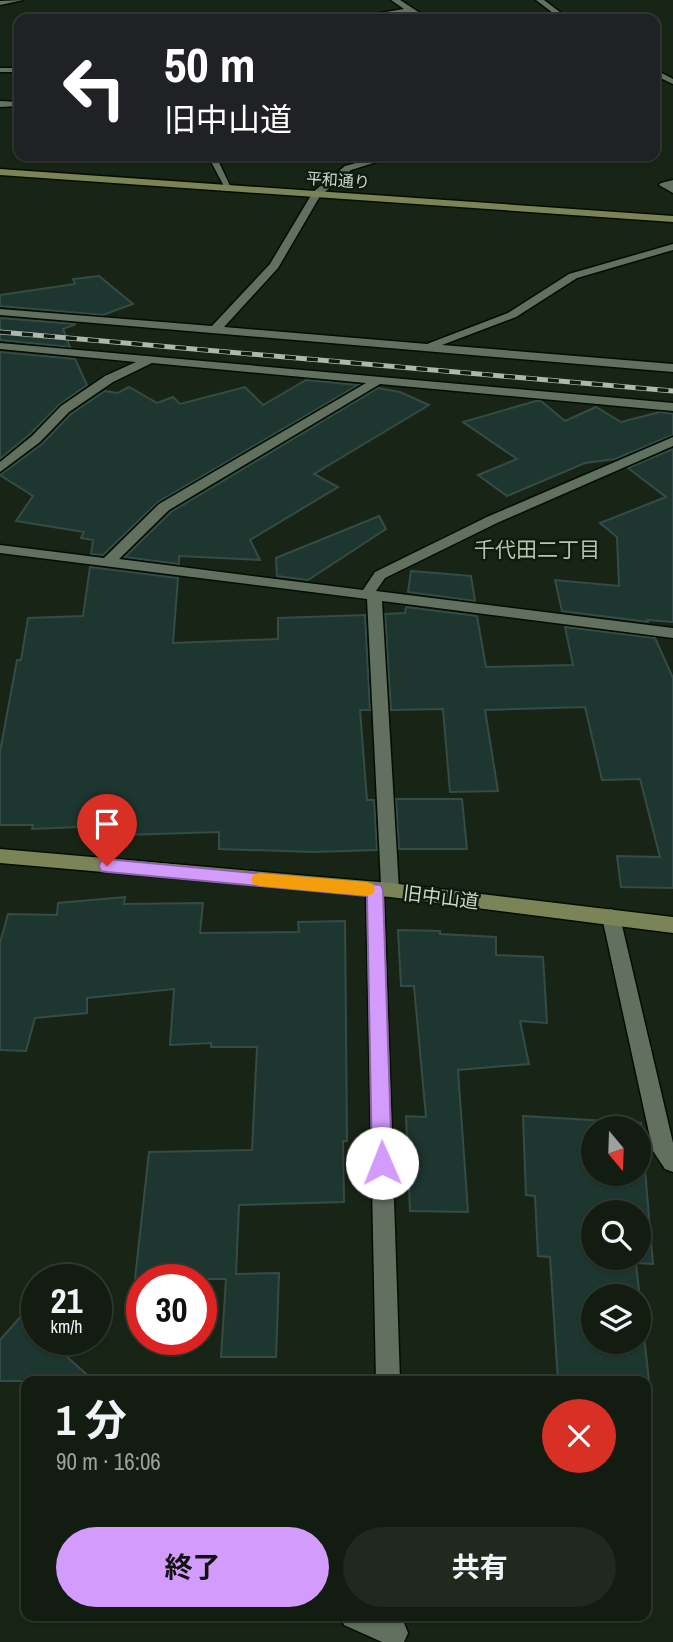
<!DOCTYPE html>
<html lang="ja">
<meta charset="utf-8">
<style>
:root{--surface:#121c10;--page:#1f291e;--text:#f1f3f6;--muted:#9ca19f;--line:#313a30;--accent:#d39cfc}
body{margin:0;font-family:"Archivo Narrow","Noto Sans JP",sans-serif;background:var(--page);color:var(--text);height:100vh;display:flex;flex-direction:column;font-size:26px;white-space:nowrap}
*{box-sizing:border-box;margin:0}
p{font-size:23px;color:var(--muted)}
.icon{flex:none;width:38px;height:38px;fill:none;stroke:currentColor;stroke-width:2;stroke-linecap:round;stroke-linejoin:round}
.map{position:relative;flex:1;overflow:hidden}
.sheet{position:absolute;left:21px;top:1376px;width:630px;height:245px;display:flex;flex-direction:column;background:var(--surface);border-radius:14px;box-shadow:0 2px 5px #0004,0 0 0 2px var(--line)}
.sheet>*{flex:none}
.guide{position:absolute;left:14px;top:14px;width:646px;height:147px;border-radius:14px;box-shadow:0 2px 5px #0004,0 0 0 2px var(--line);background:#202124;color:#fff;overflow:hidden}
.needle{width:46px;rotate:161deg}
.tools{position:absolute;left:581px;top:1116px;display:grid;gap:14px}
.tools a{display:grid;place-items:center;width:70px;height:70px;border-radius:50%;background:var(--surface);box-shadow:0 2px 5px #0004,0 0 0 2px var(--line);font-size:35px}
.speed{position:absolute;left:21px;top:1264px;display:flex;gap:14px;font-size:35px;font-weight:700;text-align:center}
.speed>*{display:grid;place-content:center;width:91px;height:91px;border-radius:50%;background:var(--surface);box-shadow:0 2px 5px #0004,0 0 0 2px var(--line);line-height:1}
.speed small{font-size:18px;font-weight:400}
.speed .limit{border:10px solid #d22;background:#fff;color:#111}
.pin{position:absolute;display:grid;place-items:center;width:60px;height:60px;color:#fff;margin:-72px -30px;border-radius:50% 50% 50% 0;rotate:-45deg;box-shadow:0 0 7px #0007}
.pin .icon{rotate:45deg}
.me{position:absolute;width:77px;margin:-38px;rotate:359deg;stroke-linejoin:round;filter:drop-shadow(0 0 5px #0008)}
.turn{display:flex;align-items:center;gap:24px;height:147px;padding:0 35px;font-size:32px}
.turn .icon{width:91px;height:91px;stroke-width:2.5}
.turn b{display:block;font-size:49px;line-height:60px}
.round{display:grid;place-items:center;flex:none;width:74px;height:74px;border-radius:37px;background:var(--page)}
.summary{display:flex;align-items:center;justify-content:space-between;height:119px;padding:0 35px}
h1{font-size:42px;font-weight:700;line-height:52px}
.cta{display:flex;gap:14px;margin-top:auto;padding:14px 35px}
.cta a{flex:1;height:80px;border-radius:42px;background:var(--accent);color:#111;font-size:28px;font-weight:700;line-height:80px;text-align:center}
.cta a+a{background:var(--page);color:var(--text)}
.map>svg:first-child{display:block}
.building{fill:#1e3630;stroke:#344c45;stroke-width:2;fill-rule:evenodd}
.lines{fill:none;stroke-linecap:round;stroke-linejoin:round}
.lane-casing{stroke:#040d03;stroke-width:3}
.street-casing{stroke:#040d03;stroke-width:3}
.secondary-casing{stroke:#040d03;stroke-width:3}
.lane{fill:#62715f;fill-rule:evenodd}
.street{fill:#62715f;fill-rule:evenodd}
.secondary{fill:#7b8456;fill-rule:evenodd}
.rail-casing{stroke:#aeb8ad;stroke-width:5}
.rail{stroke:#0f1b0d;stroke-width:3.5;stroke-dasharray:11;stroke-linecap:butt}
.route{fill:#d39cfc;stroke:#8965a4;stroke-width:2}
.slow{fill:#f59e0b}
.labels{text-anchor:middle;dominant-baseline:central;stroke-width:5;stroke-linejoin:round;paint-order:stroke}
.far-street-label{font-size:16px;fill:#cdd6cc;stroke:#0f1b0d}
.street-label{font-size:19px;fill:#cdd6cc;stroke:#0f1b0d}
.neighbourhood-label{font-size:21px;fill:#b5c5b2;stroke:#0f1b0d}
</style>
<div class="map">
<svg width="673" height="1642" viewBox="0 0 673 1642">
<rect width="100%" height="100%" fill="#182516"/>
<g class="building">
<path d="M99,276l34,28 -30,11 -103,-9v-11l75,-11 -2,-5z"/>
<path d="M0,318l76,6 -13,5 7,18 -70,-7z"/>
<path d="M0,352l75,7 12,26 -27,19 -30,30 -30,25z"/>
<path d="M306,380l52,5 -200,117 -55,53 -12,-1 2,-14 -12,-2 3,-6 -68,-11 17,-25 -33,-21 42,-31 29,-30 34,-23 13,2 11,-6 28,16 16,-6 7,7 65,-17 18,18z"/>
<path d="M378,388l22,4 29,13 -115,69 24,13 -88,53 10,20 -81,-4v8l-54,-7 46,-45z"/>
<path d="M536,401h5l24,20 31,-14 25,15 39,-10 13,2v21l-58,24 -30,4 -78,33 -29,-21 39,-16 -54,-37z"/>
<path d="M673,449v173l-26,-2 1,2 -86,-11 -7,-31 64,6 -2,-49 -17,-14 66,-26 -38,-29z"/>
<path d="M379,516l7,13 -78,51 -31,-4 -1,-18z"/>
<path d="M90,567l88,11 -5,65 105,-4v-21l87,-3 5,95h-10l7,90h7l3,50 -64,2 -94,-3v-17l-94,3 1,-10 -94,4 1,-4h-33v-73l17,-92h4l7,-42 55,-2z"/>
<path d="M411,571l60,5 4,25 -67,-9z"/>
<path d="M406,607l71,9 9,51 87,-2 -8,-38 90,11 18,40v210l-52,-1 -4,-31 43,1 -20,-78 -38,1 -17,-73 -100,3 13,81 -48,1 -7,-83 -52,1 -6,-96 20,-1z"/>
<path d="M396,799h66l5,50h-68z"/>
<path d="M125,897l-1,7 79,-1 -3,30 99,-1 -1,-10 47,-1 2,220h-4l1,61 -105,3 -3,69 43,-1 -3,84h-55l5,-78h-91l14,-127 103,-2 5,-103h-46v-4l-41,2 4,-56 -87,9v15l-52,5 -9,33 -26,-1v-107l8,-29 49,1 1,-12z"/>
<path d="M398,930l42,1v3l56,3v18l47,2 4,66 -27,-2 9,43 -71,6 10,142 -58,-1 -4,-95 20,1 -12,-131h-13z"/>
<path d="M523,1116l118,7 12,141 -17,-1 13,118h-91l-8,-124 -12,-1 -3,-60 -9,-1zM593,1129h46v45h-46zM593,1213h46v45h-46zM593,1297h46v45h-46z"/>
<path d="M37,1298v41h10l47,42h-94v-41z"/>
</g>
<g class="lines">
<g class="lane-casing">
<path id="lane" d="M611,909l7,3 2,5 53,226v29l-8,-3 -12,-18 -51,-234 2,-5z"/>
</g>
<g class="street-casing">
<g id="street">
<path d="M23,0l-23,5v-4z"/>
<path d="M391,0h9l29,19h-9l-10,-7 -66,7 60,-10z"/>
<path d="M536,0h8l25,19h-8z"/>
<rect x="0" y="68" width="19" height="4"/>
<path d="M654,69l19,10v5l-19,-9z"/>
<path d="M0,101l19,1v4l-19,1z"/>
<path d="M208,156h8l16,34h-6z"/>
<path d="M382,156h14l-45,14 -31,26 -42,72 -54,59 203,17 81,-31 61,-39 104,-30v6l-96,28 -61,39 -74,28 231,19v8l-673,-57v-6l212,17 58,-62 43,-72 32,-26z"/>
<path d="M673,180v13l-14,-8 2,-2z"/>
<path d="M0,343l673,60v8l-293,-27 -211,126 -50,49 244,31 12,-18 112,-55 186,-80v9l-176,77 -112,55 -9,13 297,37v10l-291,-37 17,289 -3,5 -12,1 16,485h-24l-10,-491 3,-5 12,-1 -14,-285 -367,-46v-8l104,13 55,-54 207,-121 -214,-20 -39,19 -44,30 -29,30 -40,30v-10l32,-26 29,-30 44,-30 31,-14 -136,-13z"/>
<path d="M340,1615h46l18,8 4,10 -4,9h-22l-38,-17z"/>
</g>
</g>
<g class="secondary-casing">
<g id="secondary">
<path d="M0,169l673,47v6l-673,-47z"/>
<path d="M0,849l390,34 283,34v16l-283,-36 -390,-34z"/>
</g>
</g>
<use href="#lane" class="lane"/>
<use href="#street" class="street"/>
<use href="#secondary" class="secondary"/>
<g class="rail-casing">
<path id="rail" d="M0,332l673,59"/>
</g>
<use href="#rail" class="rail"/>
</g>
<path class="route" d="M107,859l274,26 2,5 9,273 -3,6 -7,3 -7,-3 -3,-6 -5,-267 -260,-24 -6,-1 -2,-5 2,-5z"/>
<path class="slow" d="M259,873l108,9 6,2 2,5 -2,5 -6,2 -108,-10 -6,-2 -2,-4 2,-5z"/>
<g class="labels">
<g class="far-street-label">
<text transform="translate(338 180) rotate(4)">平和通り</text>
</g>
<g class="street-label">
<text transform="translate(441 897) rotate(7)">旧中山道</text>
</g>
<g class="neighbourhood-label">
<text x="537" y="549">千代田二丁目</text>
</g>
</g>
</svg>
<div class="tools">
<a><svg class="needle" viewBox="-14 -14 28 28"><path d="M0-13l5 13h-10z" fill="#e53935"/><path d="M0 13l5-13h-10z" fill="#9ca19f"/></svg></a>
<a><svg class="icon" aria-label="search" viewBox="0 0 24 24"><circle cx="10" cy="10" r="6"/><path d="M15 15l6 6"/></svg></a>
<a><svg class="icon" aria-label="layers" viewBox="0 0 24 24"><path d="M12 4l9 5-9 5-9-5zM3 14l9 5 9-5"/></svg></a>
</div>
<div class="speed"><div>21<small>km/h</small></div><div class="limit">30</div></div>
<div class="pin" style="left:107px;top:866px;background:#d93025"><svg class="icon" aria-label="arrive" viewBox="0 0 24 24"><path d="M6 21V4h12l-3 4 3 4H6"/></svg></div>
<svg class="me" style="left:382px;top:1163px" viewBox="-20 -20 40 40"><circle r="19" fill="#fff"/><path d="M0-13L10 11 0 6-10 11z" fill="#d39cfc"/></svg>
<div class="guide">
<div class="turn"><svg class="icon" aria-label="left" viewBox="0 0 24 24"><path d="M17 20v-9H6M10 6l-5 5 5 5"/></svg><div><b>50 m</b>旧中山道</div></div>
</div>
<section class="sheet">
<div class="summary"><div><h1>1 分</h1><p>90 m · 16:06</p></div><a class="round" style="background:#d93025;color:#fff"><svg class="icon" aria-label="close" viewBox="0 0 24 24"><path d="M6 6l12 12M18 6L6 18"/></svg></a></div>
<div class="cta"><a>終了</a><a>共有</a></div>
</section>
</div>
